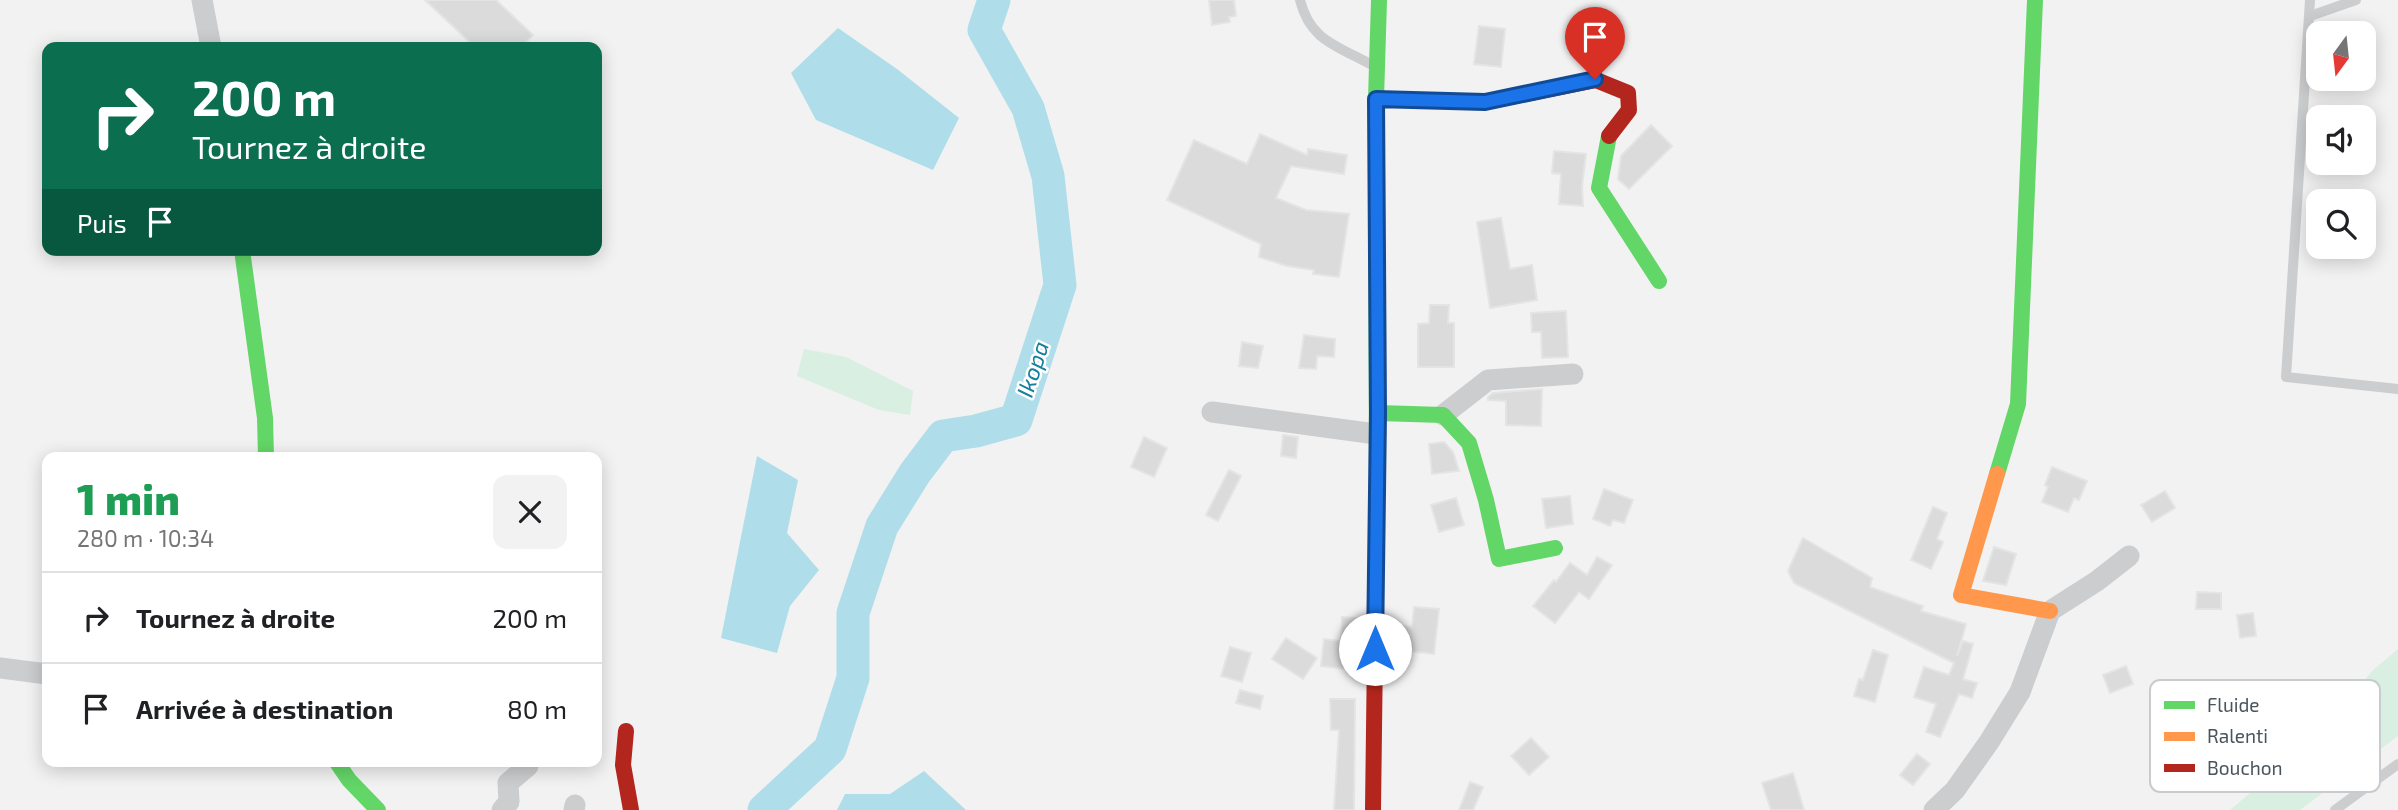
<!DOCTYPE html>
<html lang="fr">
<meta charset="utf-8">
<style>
:root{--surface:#fff;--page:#f2f2f2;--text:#202124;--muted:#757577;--line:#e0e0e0}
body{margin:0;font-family:"Exo 2",sans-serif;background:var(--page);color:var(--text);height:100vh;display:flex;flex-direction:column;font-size:26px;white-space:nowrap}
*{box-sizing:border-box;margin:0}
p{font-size:23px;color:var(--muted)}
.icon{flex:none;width:38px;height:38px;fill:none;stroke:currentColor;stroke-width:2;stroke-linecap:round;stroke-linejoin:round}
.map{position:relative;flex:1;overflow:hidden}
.side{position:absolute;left:42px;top:452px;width:560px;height:315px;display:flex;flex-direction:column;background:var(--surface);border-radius:14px;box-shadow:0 4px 18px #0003}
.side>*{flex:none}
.guide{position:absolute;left:42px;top:42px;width:560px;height:214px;border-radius:14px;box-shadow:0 4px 18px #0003;background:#0b6e4f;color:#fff;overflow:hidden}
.needle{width:46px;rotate:195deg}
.tools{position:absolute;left:2306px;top:21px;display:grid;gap:14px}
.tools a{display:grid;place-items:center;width:70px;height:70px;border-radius:14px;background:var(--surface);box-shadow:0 4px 18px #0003;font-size:35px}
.pin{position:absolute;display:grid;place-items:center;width:60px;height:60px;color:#fff;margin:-72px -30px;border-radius:50% 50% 50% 0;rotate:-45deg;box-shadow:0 0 7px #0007}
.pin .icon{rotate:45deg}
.me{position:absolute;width:77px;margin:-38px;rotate:0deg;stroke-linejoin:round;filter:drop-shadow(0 0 5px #0008)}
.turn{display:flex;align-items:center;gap:24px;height:147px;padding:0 35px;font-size:32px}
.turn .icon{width:91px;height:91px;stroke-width:2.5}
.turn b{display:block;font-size:49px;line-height:60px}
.then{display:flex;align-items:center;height:66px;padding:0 35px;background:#0003;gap:14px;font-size:26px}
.round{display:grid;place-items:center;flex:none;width:74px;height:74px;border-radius:14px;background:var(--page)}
.head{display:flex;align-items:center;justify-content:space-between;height:119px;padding:0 35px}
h1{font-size:42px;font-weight:800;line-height:52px;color:#1e9e55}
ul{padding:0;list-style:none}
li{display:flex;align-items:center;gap:21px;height:91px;padding:0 35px;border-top:2px solid var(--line)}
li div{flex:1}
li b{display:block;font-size:26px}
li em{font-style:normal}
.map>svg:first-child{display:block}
.green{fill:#d8efe1}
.water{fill:#afdeea}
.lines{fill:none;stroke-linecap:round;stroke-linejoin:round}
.river{stroke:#afdeea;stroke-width:33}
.building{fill:#dbdbdc;stroke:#e3e4e4;stroke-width:2}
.lane{stroke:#cbcdcf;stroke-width:10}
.street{stroke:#cbcdcf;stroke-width:21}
.fast{stroke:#63d668;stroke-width:16}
.slow{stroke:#ff974d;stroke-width:16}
.jam{stroke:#b3261e;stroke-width:16}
.route-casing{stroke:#114b97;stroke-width:18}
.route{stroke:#1a73e8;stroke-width:12}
.labels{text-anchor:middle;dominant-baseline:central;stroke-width:5;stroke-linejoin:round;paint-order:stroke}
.water-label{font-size:23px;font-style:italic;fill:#157f9e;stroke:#fff}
.key{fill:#fff;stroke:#c8ccce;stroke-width:2}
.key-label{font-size:19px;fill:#49545d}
</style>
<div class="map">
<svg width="2398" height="810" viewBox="0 0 2398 810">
<rect width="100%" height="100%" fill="#f2f2f2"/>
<g class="green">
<path d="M804,349l42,8 67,34 -3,24 -31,-5 -82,-34z"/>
<path d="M2398,649v87l-98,74h-70l98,-82 44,-57z"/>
</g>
<g class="water">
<path d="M838,28l59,41 62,49 -26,52 -117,-50 -25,-47z"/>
<path d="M757,456l41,24 -11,53 32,37 -29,36 -13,47 -56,-15z"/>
<path d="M924,771l42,39h-129l8,-16h45z"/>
</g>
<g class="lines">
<path class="river" d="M764,810l66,-61 23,-71v-65l29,-87 33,-53 28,-37 33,-5 40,-11 44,-135 -12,-109 -20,-68 -44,-78 10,-30"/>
</g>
<g class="building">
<path d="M425,0h71l37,35 -12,12h-46z"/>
<path d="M1209,0h25l2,16 -7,1 1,5 -18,3z"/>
<path d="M1479,26l26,3 -4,38 -27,-3z"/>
<path d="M1651,125l21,21 -43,43 -11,-10 3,-23z"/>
<path d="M1260,134l47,21 1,-6 39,6 -3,19 -53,-8 -15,32 30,12 43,4 -10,63 -26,-3 1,-4 -27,-4 -28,-9 2,-13 -94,-44 27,-60 53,24z"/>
<path d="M1554,151l32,3 -4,32 1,20 -24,-2 2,-30 -9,-1z"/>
<path d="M1501,218l9,51 22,-4 5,35 -47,8 -13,-86z"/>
<path d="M1430,305h19l-1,18h6v44h-36v-43l11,-1z"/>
<path d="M1566,311l2,46 -26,1 -1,-26h-9l-1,-19z"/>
<path d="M1304,335l31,4 -1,18 -17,-1 -1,13 -17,-1z"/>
<path d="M1242,342l21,4 -5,22 -19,-2z"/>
<path d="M1542,389l-1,37 -35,-1v-24l-18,-1v-3l5,-4z"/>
<path d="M1283,435l15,2 -2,21 -15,-2z"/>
<path d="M1144,437l23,11 -13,29 -23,-10z"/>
<path d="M1444,442l9,10 6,19 -27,3 -3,-30z"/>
<path d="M2052,467l35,14 -8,19 -5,-2 -6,14 -26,-10 6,-15 -3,-2z"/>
<path d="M1229,470l12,6 -23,45 -12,-6z"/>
<path d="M1604,489l29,11 -9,23 -11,-3 -3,6 -17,-7z"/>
<path d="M2165,491l10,17 -23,14 -11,-17z"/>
<path d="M1570,496l3,28 -27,4 -4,-29z"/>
<path d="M1456,498l8,27 -25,7 -8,-27z"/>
<path d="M1933,507l14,6 -10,26 6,3 -12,27 -20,-9z"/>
<path d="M1803,538l69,40 -2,9 53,19 -2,5 45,13 -9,32 6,-15 10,3 -10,35 14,4 -5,15 -13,-4 -19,43 -14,-5 10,-28 -22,-7 10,-30 25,8 5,-12 -160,-80 -6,-12z"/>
<path d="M1994,547l22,7 -10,31 -23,-4z"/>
<path d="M1597,557l15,8 -23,34 -10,-7 -24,31 -22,-17 21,-26 2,2 14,-19 17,12z"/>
<path d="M2197,592l24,1v16h-25z"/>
<path d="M1414,607l25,2 -5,45 -34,-4 2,-24 10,1z"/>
<path d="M2253,613l3,23 -16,2 -3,-23z"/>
<path d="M1342,617l14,1 -1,52 -34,-4 3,-27 17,2z"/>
<path d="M1286,638l31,20 -14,21 -31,-20z"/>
<path d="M1230,647l21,6 -9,29 -21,-6z"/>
<path d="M1873,650l15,5 -13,47 -21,-6 5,-17 4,1z"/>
<path d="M2126,666l7,18 -23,9 -7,-18z"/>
<path d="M1240,690l23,6 -3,13 -24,-6z"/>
<path d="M1330,699h25l-1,111h-20l5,-80h-8z"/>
<path d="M1531,738l18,19 -20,18 -18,-19z"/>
<path d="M1917,754l13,10 -17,21 -13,-10z"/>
<path d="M1793,773l11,37h-33l-9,-27z"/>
<path d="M1470,782l13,5 -10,23h-14z"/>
</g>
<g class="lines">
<g class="lane">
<path d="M1300,0c10,41 38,46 72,65"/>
<path d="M2310,0l-24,377 112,12"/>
<path d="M2310,16l46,-16"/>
<path d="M2335,810l63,-46"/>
</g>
<g class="street">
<path d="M202,0l9,47"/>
<path d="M1212,412l164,22"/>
<path d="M1443,415l45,-35 85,-6"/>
<path d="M0,668l47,6"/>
<path d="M502,810l7,-8 -1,-19 20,-17"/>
<path d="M574,810l1,-5"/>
<path d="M1934,810l21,-20 34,-48 31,-50 30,-81 47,-30 32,-25"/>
</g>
<g class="fast">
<path d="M1609,136l-10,52 60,93"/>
<path d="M242,250l23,168 1,39"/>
<path d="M1378,413l65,2 26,28 17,57 13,59 56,-11"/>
<path d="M1997,474l21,-70 17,-404"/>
<path d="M1377,490l-1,-391 3,-99"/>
<path d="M336,761l13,19 29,30"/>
</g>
<path class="slow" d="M1997,474l-36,121 89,16"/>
<g class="jam">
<path d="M1376,99l109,3 111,-22 32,13 1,17 -20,26"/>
<path d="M626,731l-3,34 8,45"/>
<path d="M1373,810l4,-320"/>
</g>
</g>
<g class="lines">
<g class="route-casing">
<path id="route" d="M1375,649l3,-236 -2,-314 109,3 110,-23"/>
</g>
<use href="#route" class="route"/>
</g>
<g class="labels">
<g class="water-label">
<text transform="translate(1032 369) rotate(-72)">Ikopa</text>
</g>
</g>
<rect x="2150" y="680" width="230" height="112" rx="10" class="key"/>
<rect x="2164" y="701" width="31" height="8" fill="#63d668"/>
<rect x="2164" y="732" width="31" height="9" fill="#ff974d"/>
<rect x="2164" y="764" width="31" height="8" fill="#b3261e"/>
<g class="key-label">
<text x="2207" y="712">Fluide</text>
<text x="2207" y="743">Ralenti</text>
<text x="2207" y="775">Bouchon</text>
</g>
</svg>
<div class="tools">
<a><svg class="needle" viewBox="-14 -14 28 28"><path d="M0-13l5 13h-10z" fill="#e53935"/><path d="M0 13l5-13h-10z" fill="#757577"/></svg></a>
<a><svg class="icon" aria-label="sound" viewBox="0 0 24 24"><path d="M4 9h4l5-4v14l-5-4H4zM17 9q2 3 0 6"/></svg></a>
<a><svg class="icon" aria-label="search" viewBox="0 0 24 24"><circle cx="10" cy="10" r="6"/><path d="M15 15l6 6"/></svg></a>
</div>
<div class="pin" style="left:1595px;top:79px;background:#d93025"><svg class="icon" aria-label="arrive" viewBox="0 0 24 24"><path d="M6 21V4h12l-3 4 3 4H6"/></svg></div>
<svg class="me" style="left:1375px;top:649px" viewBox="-20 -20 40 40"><circle r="19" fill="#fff"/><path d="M0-13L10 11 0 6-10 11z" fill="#1a73e8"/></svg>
<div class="guide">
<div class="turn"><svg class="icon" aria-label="right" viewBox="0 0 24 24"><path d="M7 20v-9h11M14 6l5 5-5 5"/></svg><div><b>200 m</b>Tournez à droite</div></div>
<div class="then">Puis<svg class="icon" aria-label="arrive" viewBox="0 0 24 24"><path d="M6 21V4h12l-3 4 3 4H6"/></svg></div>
</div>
<section class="side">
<div class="head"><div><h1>1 min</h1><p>280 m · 10:34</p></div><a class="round"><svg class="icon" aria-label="close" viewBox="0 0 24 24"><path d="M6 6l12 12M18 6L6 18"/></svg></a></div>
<ul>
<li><svg class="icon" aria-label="right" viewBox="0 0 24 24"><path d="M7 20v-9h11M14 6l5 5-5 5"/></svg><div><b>Tournez à droite</b></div><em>200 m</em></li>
<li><svg class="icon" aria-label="arrive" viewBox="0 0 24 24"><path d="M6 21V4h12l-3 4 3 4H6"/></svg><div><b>Arrivée à destination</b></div><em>80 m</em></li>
</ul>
</section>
</div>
